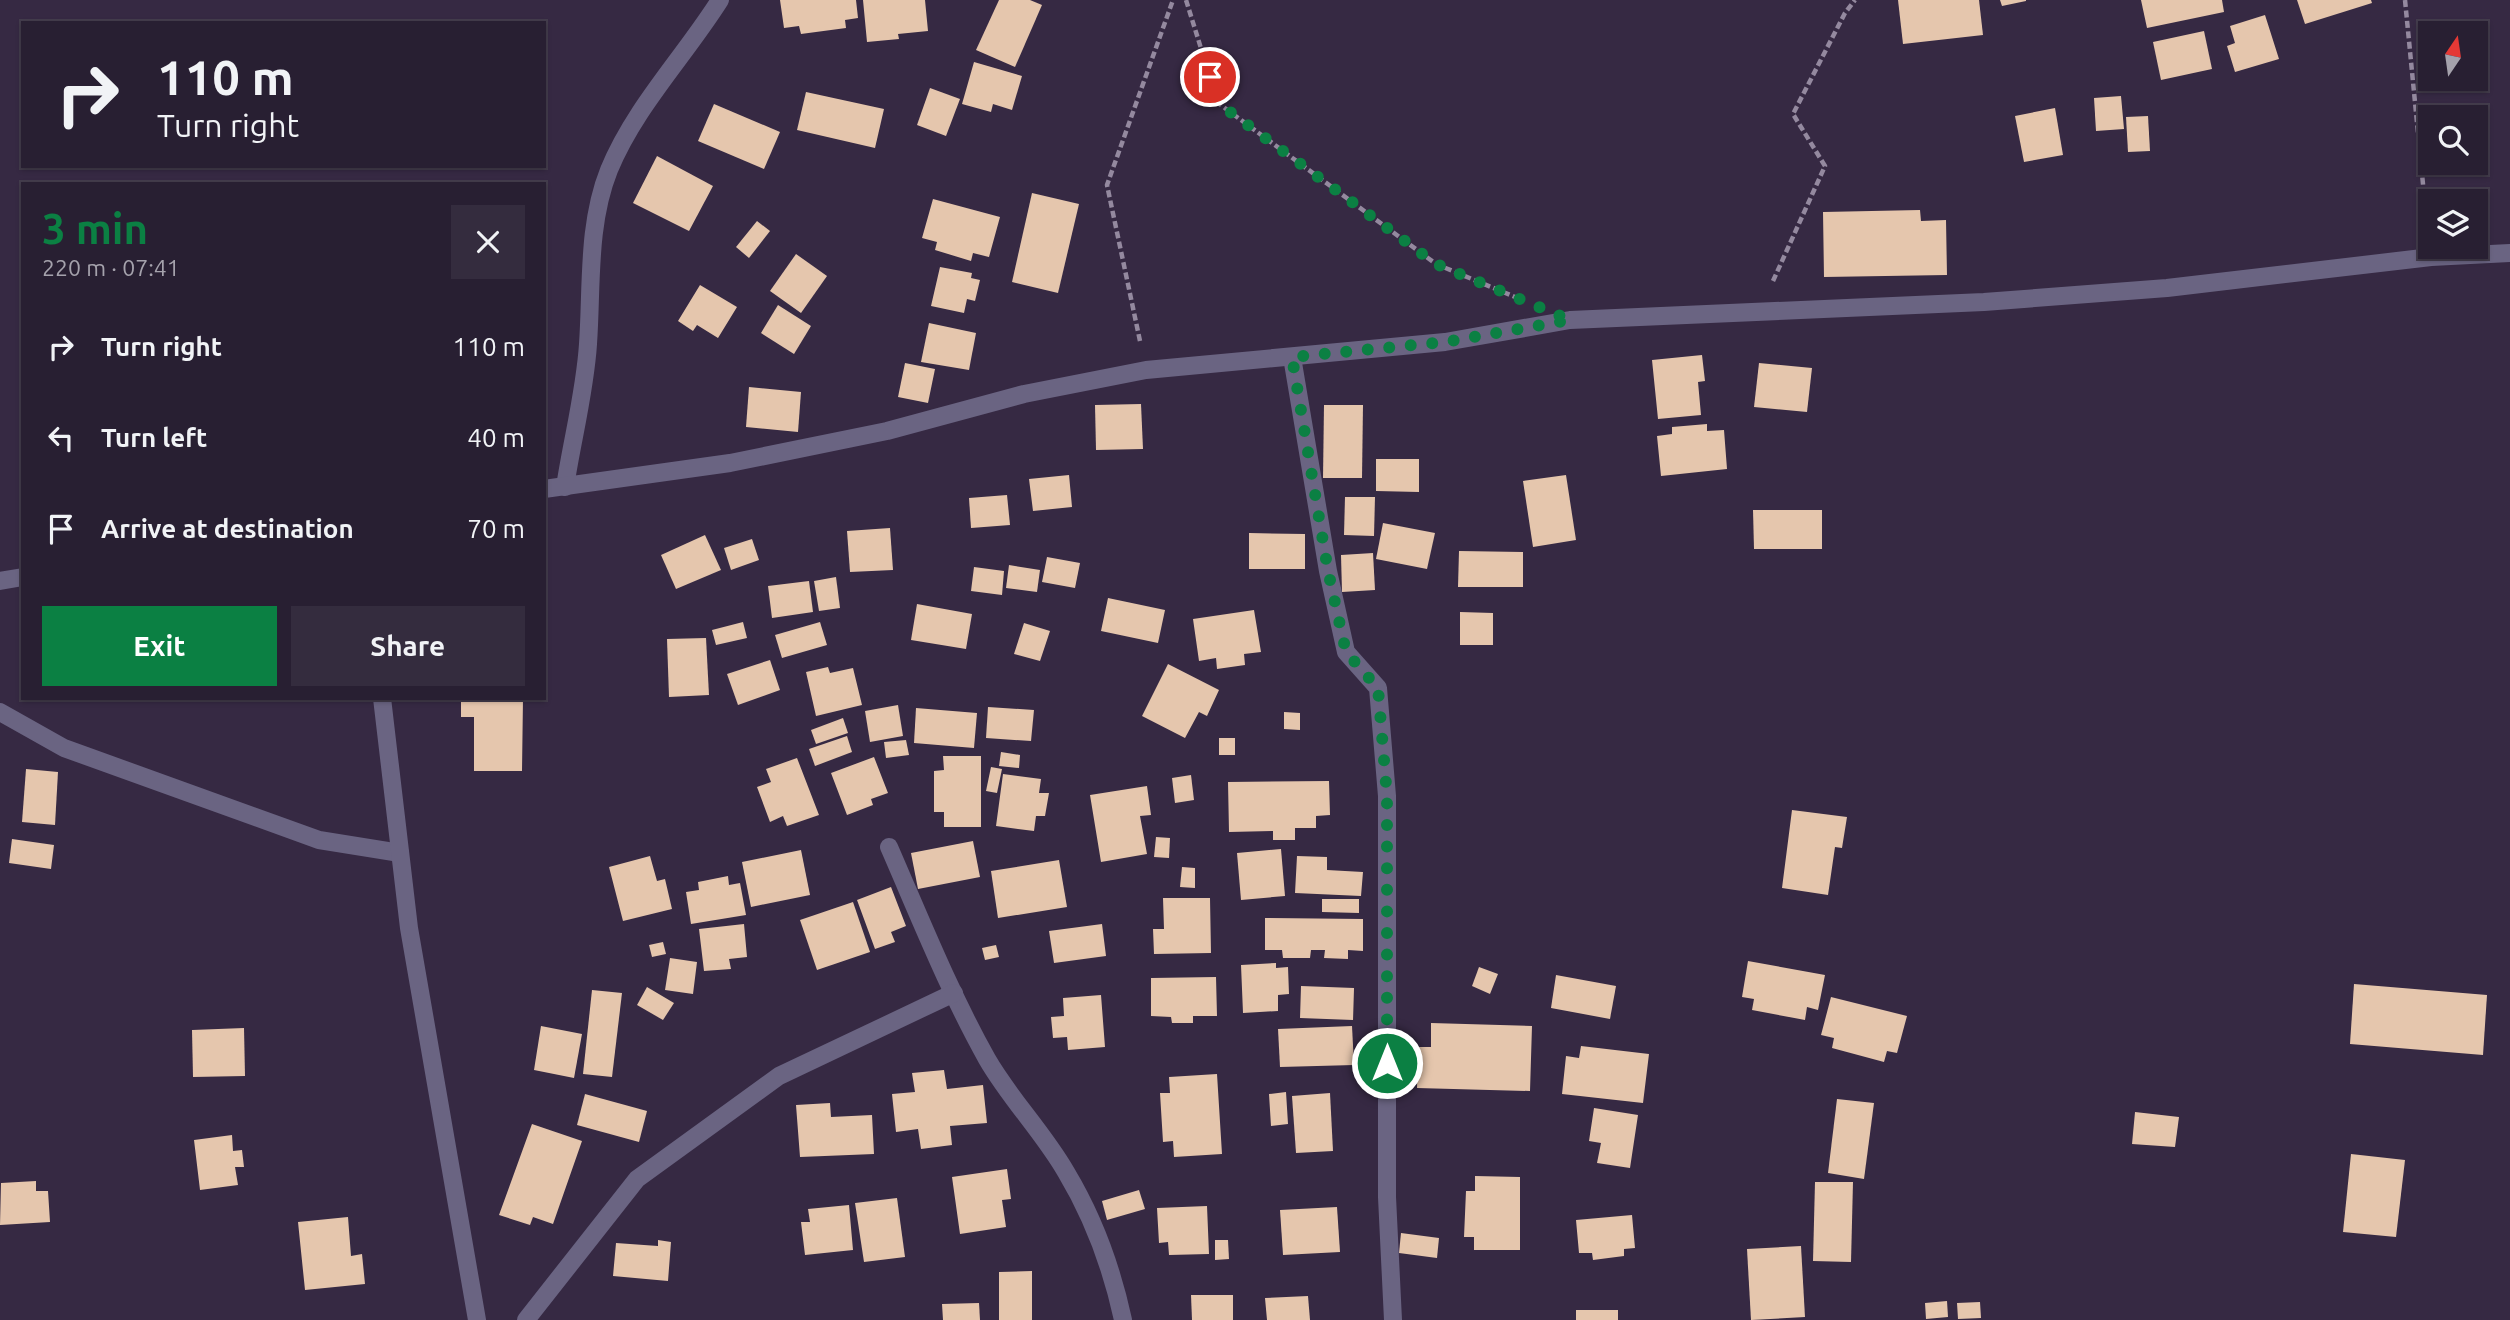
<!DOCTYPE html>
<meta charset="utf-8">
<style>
:root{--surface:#281f32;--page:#342c3e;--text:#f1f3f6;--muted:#a5a2ac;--line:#443d4d;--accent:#0b8043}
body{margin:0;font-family:Ubuntu,sans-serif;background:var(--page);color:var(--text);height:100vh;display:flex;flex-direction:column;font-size:26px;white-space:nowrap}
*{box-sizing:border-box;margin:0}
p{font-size:23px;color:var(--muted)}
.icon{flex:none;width:38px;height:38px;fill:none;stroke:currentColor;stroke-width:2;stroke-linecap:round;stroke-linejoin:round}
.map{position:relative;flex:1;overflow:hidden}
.sheet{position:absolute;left:21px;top:182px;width:525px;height:518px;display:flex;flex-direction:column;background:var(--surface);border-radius:0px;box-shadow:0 2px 5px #0004,0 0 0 2px var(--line)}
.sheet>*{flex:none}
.hud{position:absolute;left:21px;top:21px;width:525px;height:147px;border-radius:0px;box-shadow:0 2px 5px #0004,0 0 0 2px var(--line);background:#281f32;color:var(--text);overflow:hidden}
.needle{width:46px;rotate:13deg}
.buttons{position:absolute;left:2418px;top:21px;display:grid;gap:14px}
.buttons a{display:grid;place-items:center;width:70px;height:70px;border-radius:0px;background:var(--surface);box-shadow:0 2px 5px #0004,0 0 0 2px var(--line);font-size:35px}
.pin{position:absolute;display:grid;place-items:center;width:60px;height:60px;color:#fff;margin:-30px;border:4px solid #fff;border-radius:50%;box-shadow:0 2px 7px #0007}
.me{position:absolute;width:77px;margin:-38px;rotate:0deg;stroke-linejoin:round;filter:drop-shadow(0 0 5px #0008)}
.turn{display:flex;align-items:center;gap:24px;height:147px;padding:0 21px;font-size:32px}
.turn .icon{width:91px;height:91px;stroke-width:2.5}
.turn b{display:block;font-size:49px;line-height:60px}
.round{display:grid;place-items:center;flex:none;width:74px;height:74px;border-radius:0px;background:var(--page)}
.summary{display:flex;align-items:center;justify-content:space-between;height:119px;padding:0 21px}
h1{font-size:42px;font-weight:700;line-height:52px;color:var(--accent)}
.action{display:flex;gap:14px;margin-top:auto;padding:14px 21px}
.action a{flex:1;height:80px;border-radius:0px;background:var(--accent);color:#fff;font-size:28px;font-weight:700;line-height:80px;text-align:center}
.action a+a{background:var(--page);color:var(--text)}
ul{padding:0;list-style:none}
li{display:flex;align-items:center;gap:21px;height:91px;padding:0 21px}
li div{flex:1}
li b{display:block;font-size:26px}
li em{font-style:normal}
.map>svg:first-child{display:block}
.building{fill:#e5c6ad}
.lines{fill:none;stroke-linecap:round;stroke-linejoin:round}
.path{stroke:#94899f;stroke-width:4.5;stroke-dasharray:7 3.5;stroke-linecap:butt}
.lane{stroke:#6a6482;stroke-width:18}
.street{stroke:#6a6482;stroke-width:18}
.route{stroke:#0b8043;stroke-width:12;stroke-dasharray:0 21.6}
</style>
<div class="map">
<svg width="2510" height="1320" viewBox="0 0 2510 1320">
<rect width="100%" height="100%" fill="#362943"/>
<g class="building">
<path d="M780,0h76l2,18 -13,2 1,8 -45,6 -2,-8 -15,2z"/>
<path d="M863,0h62l3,31 -30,3 1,5 -32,3z"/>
<path d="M999,0h31l12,5 -27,62 -39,-17z"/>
<path d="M1898,0h81l4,35 -80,9z"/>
<path d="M2000,0h26v1l-24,5z"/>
<path d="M2141,0h81l2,12 -77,16z"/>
<path d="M2297,0h74l1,3 -67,21z"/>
<path d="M2265,15l14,44 -44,13 -8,-26 8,-3 -5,-17z"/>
<path d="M2204,31l8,38 -51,11 -8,-38z"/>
<path d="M974,62l48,14 -10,34 -19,-6 -2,8 -29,-8z"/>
<path d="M930,88l30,11 -14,37 -29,-11z"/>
<path d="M806,92l78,17 -9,39 -78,-18z"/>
<path d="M2121,96l3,33 -28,2 -2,-33z"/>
<path d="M714,104l66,28 -16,37 -66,-28z"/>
<path d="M2055,108l8,47 -39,7 -9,-46z"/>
<path d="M2148,116l2,35 -22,1 -2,-35z"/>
<path d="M657,156l56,30 -24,45 -56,-28z"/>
<path d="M1032,193l47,11 -21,89 -46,-11z"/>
<path d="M933,199l67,18 -11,40 -16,-4 -2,8 -36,-11 2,-8 -15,-4z"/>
<path d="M1920,210l1,11 25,-1 1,55 -123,2 -1,-65z"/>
<path d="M757,221l13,10 -21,27 -13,-11z"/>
<path d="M796,254l31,22 -26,37 -31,-22z"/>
<path d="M940,267l32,6 -1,5 9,2 -5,21 -8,-2 -3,14 -33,-7z"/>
<path d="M700,285l37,22 -19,31 -21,-13 -4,6 -15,-10z"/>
<path d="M778,305l33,21 -17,28 -33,-21z"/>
<path d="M929,323l47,10 -7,37 -48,-8z"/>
<path d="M1702,355l3,26 -7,1 3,33 -43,4 -6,-59z"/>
<path d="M905,363l30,6 -7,34 -30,-6z"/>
<path d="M1759,363l53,5 -5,44 -53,-5z"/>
<path d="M749,387l52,5 -3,40 -52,-5z"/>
<path d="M1141,404l2,45 -47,1 -1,-45z"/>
<path d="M1324,405h39l-1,73h-39z"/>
<path d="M1707,424v7l17,-1 3,39 -66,7 -4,-40 15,-2v-7z"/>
<path d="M1376,459h43v33l-43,-1z"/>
<path d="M1069,475l3,32 -39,4 -4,-32z"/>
<path d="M1566,475l10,65 -43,7 -10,-66z"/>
<path d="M1007,495l3,30 -39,3 -2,-30z"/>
<path d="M1345,497h30l-1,39 -30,-1z"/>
<path d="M1753,510h69v39h-68z"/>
<path d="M1383,523l52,10 -8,36 -51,-10z"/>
<path d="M890,528l3,42 -43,2 -3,-41z"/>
<path d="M1249,533l56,1v35h-56z"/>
<path d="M705,535l16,35 -45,19 -15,-34z"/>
<path d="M752,539l7,21 -28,10 -7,-22z"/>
<path d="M1459,551l64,1v35h-65z"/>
<path d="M1373,553l2,37 -33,2 -1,-37z"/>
<path d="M1047,557l33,6 -5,25 -33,-6z"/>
<path d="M1009,565l31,5 -3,22 -31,-4z"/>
<path d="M974,567l30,4 -2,24 -31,-4z"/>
<path d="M836,577l4,31 -21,3 -5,-30z"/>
<path d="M809,581l4,31 -41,6 -4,-32z"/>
<path d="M1108,598l57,12 -7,33 -57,-12z"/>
<path d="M917,604l55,10 -6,35 -55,-9z"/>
<path d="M1254,610l7,42 -17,2 1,11 -28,4 -1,-11 -17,3 -6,-42z"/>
<path d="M1460,612l33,1v32h-33z"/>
<path d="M743,622l4,16 -31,7 -4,-15z"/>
<path d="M820,622l7,23 -45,13 -7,-23z"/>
<path d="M1024,623l26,8 -10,30 -26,-7z"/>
<path d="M706,638l3,57 -40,2 -2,-58z"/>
<path d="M770,660l10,30 -42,15 -11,-31z"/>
<path d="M1168,664l51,26 -12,26 -8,-4 -14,26 -43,-22z"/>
<path d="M828,667l2,6 23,-5 9,37 -46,11 -10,-44z"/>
<path d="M461,698h62l-1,73h-48v-54h-13z"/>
<path d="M898,705l5,31 -33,6 -5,-31z"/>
<path d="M988,707l46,3 -3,31 -45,-3z"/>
<path d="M916,708l61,5 -3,35 -60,-5z"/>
<path d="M1284,712l16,1v17l-16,-1z"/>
<path d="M843,718l5,15 -32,11 -5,-14z"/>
<path d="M847,736l5,16 -37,14 -6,-17z"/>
<rect x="1219" y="738" width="16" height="17"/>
<path d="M906,740l3,15 -23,3 -2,-16z"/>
<path d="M1001,752l19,3 -1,13 -20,-2z"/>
<path d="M943,756h38v71h-37v-15h-10v-41l10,-1z"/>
<path d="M874,757l14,36 -17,6 2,6 -26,10 -16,-42z"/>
<path d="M797,758l22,57 -32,11 -4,-10 -13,6 -13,-35 14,-5 -5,-13z"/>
<path d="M991,767l11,2 -5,24 -11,-2z"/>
<path d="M26,769l32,3 -3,53 -33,-3z"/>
<path d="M1003,774l38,5 -2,14h10l-4,23h-9l-2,15 -38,-5z"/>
<path d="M1191,775l3,25 -19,3 -3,-25z"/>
<path d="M1329,781l1,34 -14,1v12h-21v12h-22v-9l-44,1 -1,-50z"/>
<path d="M1147,786l4,29 -11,1 7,38 -46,8 -11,-67z"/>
<path d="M1792,810l55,7 -5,31 -7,-1 -7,48 -46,-7z"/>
<path d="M1156,837l14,1 -1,20 -15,-1z"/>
<path d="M12,839l42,6 -3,24 -42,-6z"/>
<path d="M973,841l7,36 -62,12 -7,-36z"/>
<path d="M1281,849l4,47 -44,4 -4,-47z"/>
<path d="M801,850l9,45 -59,12 -9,-45z"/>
<path d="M650,856l7,25 8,-2 7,30 -49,12 -14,-54z"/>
<path d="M1297,856l30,1v13l36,2 -2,24 -66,-3z"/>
<path d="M1059,860l8,47 -69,11 -7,-47z"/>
<path d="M1182,867l13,1v20l-15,-1z"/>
<path d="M728,876l1,9 11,-2 6,32 -55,9 -5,-32 13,-2 -1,-8z"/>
<path d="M891,887l15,39 -15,6 4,10 -20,7 -18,-49z"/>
<path d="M1163,898h47l1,55 -57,1 -1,-25h11z"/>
<path d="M1322,899h37v14l-37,-1z"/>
<path d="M853,902l17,50 -53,18 -17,-50z"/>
<path d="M1265,918l98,1v32l-15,-1v9l-24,-1 1,-8h-14l-1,8h-27l-1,-8h-17z"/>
<path d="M744,924l3,33 -18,2 2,10 -27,2 -5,-42z"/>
<path d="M1102,924l4,32 -52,7 -5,-32z"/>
<path d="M663,942l3,12 -14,3 -3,-12z"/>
<path d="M996,945l3,12 -14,3 -3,-12z"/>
<path d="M670,958l27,4 -4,32 -28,-4z"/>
<path d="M1748,961l77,14 -7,35 -11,-3 -2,13 -53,-10 2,-11 -12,-2z"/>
<path d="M1276,963v5l12,-1 1,27 -11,1v16l-35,2 -2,-48z"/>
<path d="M1479,967l19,7 -8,20 -18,-8z"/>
<path d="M1556,975l60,11 -6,33 -59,-11z"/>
<path d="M1216,977l1,39h-24v7h-21l-1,-6 -20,-1v-38z"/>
<path d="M2354,984l133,11 -4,60 -133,-11z"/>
<path d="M1301,986l53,2 -1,32 -53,-2z"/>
<path d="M647,987l27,16 -11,17 -26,-15z"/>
<path d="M592,990l30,3 -10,84 -29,-3z"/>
<path d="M1101,995l4,52 -37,3 -1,-13 -14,1 -2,-21 13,-1 -1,-18z"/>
<path d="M1831,997l76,19 -10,37 -10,-2 -3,11 -52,-14 2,-10 -13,-3z"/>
<path d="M1431,1023l101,3 -2,65 -113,-3 1,-41h13z"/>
<path d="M541,1026l41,8 -8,44 -40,-8z"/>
<path d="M1352,1026l2,39 -74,2 -2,-38z"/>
<path d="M244,1028l1,48 -52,1 -1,-47z"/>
<path d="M1581,1046l68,8 -6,49 -81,-9 4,-38 13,2z"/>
<path d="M944,1070l3,19 36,-4 4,38 -37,3 2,19 -31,4 -3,-20 -22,3 -4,-38 23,-2 -3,-19z"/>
<path d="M1217,1074l5,80 -48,3 -1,-16 -10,1 -3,-49h10l-1,-16z"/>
<path d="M1286,1092l2,32 -17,2 -2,-32z"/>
<path d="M1330,1093l3,58 -37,2 -4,-57z"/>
<path d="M585,1094l62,17 -8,31 -62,-17z"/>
<path d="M1837,1099l37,4 -10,76 -36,-6z"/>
<path d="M830,1103l1,14 41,-2 2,39 -74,3 -4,-52z"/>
<path d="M1594,1108l44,7 -8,53 -33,-5 4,-20 -12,-2z"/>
<path d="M2135,1112l44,5 -4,30 -43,-3z"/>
<path d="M532,1124l50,17 -29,83 -20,-7 -3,8 -31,-10z"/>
<path d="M232,1135l1,16 9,-1 2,17h-9l3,18 -38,5 -6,-50z"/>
<path d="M2351,1154l54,6 -9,77 -53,-5z"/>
<path d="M1007,1169l4,30 -9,1 4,27 -46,7 -8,-57z"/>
<path d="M1475,1176l45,1v73h-46v-13h-10l2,-46h9z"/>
<path d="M36,1181v10h12l2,31 -50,3 1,-42z"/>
<path d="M1815,1182h38l-2,80 -38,-1z"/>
<path d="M1139,1190l6,19 -38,11 -5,-19z"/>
<path d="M897,1198l8,59 -41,5 -9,-59z"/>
<path d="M849,1205l4,45 -48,5 -4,-33h9l-2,-13z"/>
<path d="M1207,1206l2,48 -40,1 -1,-13 -9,1 -2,-35z"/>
<path d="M1337,1207l3,45 -57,3 -3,-45z"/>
<path d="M1632,1215l3,33 -11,1v7l-31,4 -1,-7h-13l-3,-33z"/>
<path d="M348,1217l3,39 11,-2 3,30 -60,6 -7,-68z"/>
<path d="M1401,1233l38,5 -2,20 -38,-5z"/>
<path d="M658,1240l13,2 -3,39 -55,-5 3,-33 42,3z"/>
<path d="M1215,1240h13l1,19 -14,1z"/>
<path d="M1801,1246l4,71 -54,3 -4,-71z"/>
<path d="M1032,1271v49h-33v-48z"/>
<path d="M1191,1295h42v25h-41z"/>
<path d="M1308,1296l2,24h-43l-2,-22z"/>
<path d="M1947,1301l1,16 -22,2 -1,-16z"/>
<path d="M1980,1302l1,16 -23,1 -1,-16z"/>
<path d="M979,1303l1,17h-37l-1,-16z"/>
<rect x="1576" y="1310" width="42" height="10"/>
</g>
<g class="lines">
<g class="path">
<path d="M1186,0l32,103 218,161 79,33"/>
<path d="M2405,0l22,225"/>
<path d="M1773,281l52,-115 -32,-52 52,-101 10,-13"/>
<path d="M1140,341l-33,-156 66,-185"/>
</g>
<path class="lane" d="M0,712l64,36 255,92 81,13"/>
<g class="street">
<path d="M1292,357l36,214 18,81 32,36 9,108v401l6,123"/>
<path d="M565,487c7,-47 20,-95 23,-143 4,-57 -1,-119 21,-174 26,-63 75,-113 111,-170"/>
<path d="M544,489l186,-26 157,-32 137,-37 122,-24 299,-28 125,-22 414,-18 183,-14 264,-31 79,-4"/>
<path d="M0,581l23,-4"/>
<path d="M382,698l27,230 68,392"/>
<path d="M889,847c31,71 60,144 98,212 23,40 56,73 79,113 27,45 46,97 57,148"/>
<path d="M526,1320l111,-141 142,-103 175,-83"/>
</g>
</g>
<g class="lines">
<path class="route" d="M1210,77l8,26 218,161 134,56 -125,22 -153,15 36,214 18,81 32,36 9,108v267"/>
</g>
</svg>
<div class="buttons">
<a><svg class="needle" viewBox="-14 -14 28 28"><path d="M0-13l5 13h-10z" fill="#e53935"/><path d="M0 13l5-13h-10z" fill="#a5a2ac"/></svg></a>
<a><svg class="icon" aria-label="search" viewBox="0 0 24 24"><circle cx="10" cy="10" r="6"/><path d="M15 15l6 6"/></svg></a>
<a><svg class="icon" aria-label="layers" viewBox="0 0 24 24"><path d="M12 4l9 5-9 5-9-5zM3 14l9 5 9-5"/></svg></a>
</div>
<div class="pin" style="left:1210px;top:77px;background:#d93025"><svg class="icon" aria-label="arrive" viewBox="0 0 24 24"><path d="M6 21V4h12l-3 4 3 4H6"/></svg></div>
<svg class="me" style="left:1387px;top:1063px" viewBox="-20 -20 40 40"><circle r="17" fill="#0b8043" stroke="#fff" stroke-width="3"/><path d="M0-11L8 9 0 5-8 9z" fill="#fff"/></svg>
<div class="hud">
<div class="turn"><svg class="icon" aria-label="right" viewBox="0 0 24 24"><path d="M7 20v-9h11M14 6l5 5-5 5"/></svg><div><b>110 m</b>Turn right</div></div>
</div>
<section class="sheet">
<div class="summary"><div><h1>3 min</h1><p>220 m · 07:41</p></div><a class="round"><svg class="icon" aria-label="close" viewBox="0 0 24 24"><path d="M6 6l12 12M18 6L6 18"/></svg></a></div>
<ul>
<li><svg class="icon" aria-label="right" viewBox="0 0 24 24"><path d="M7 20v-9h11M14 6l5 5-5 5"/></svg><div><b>Turn right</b></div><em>110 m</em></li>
<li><svg class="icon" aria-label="left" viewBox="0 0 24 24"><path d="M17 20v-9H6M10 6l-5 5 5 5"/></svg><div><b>Turn left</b></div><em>40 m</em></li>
<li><svg class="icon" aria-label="arrive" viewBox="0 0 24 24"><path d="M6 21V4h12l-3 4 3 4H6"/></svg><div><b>Arrive at destination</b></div><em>70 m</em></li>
</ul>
<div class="action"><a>Exit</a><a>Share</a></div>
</section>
</div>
